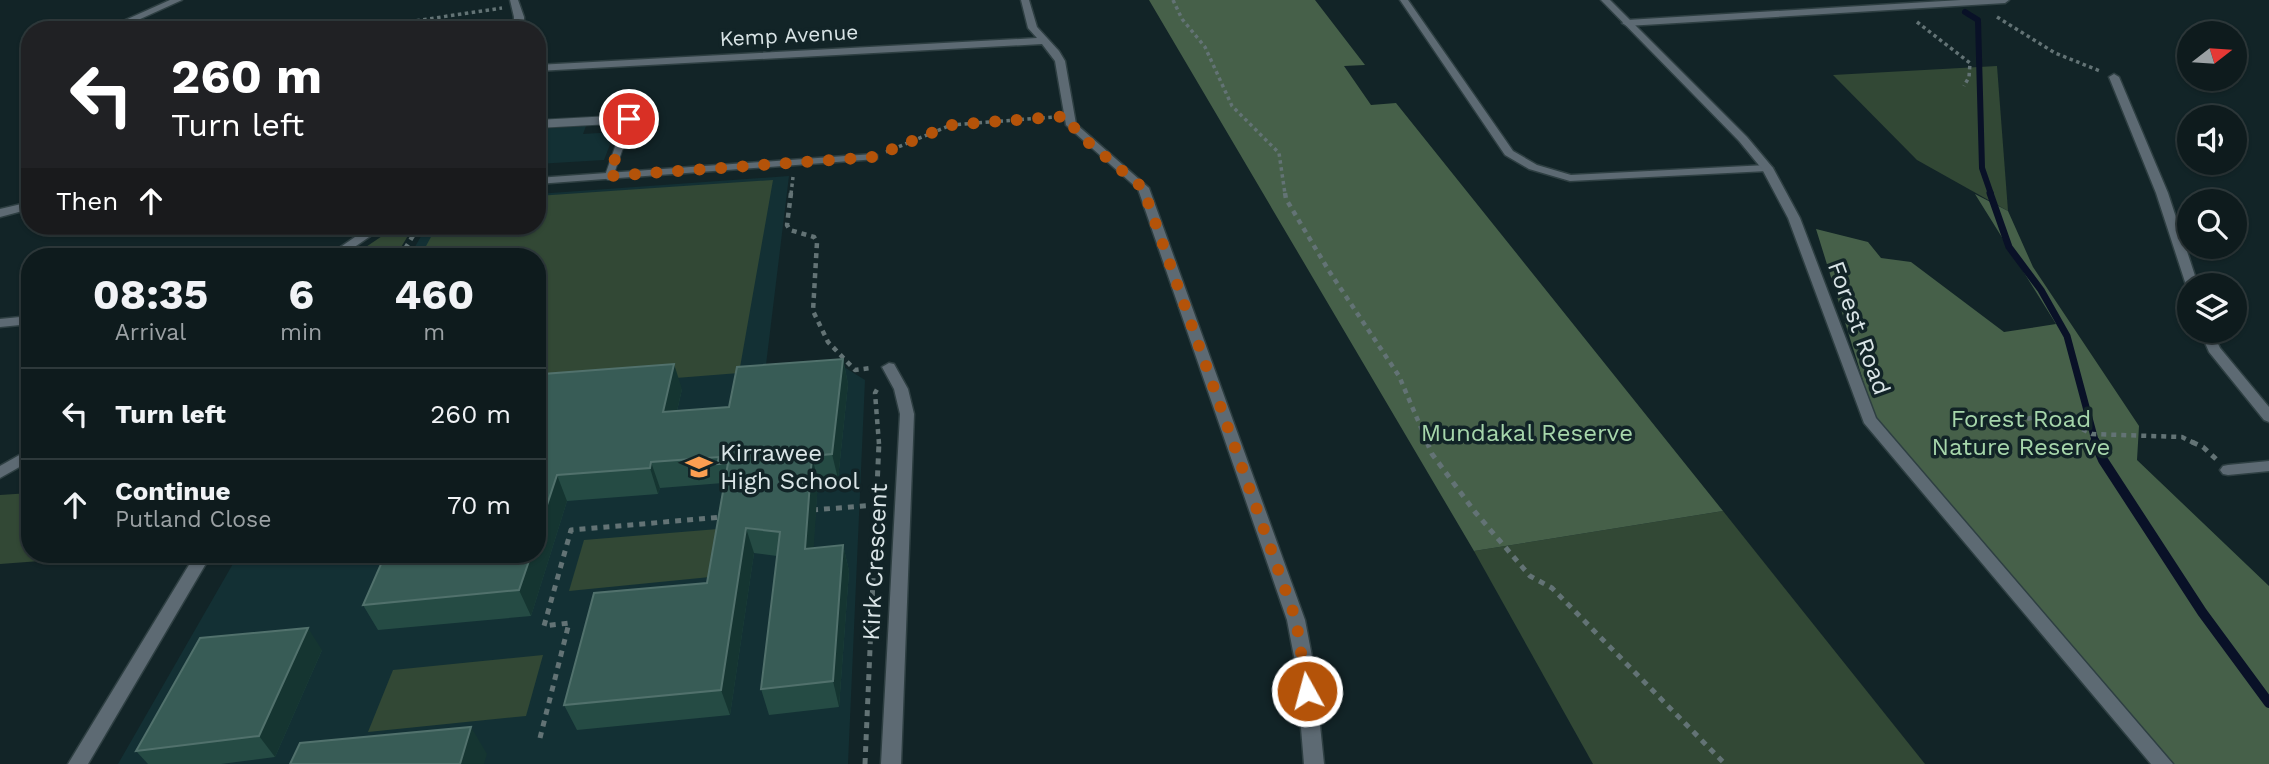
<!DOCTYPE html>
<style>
:root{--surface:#0e1b1d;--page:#172426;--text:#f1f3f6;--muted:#9ba1a4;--line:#2e393b}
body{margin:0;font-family:"Work Sans",sans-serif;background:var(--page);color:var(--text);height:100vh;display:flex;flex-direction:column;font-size:26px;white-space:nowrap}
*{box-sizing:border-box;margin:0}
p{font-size:23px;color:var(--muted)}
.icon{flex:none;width:38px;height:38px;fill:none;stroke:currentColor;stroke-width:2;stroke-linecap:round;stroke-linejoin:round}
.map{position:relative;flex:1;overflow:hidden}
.panel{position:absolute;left:21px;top:248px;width:525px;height:315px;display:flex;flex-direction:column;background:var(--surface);border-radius:28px;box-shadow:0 2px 5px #0004,0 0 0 2px var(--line)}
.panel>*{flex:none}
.top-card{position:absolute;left:21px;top:21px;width:525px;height:214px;border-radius:28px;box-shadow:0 2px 5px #0004,0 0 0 2px var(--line);background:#202124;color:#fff;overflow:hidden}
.needle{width:46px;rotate:73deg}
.buttons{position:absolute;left:2177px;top:21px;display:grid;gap:14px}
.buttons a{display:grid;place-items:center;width:70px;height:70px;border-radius:50%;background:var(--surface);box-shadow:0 2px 5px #0004,0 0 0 2px var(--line);font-size:35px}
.pin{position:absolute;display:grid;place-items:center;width:60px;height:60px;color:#fff;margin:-30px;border:4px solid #fff;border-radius:50%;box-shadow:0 2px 7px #0007}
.me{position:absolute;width:77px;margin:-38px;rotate:353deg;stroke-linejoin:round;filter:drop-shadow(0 0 5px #0008)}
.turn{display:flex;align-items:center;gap:24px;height:147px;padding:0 35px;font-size:32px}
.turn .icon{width:91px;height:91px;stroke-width:2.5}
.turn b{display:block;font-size:49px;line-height:60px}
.then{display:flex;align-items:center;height:66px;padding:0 35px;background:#0003;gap:14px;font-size:26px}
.eta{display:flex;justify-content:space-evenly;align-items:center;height:119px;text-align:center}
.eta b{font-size:42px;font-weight:700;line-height:49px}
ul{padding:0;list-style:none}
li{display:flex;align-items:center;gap:21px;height:91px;padding:0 35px;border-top:2px solid var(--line)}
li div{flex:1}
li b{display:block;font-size:26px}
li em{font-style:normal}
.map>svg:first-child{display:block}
.built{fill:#133034}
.green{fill:#324835}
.forest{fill:#466049}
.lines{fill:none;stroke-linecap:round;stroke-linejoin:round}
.stream-far2{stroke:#091127;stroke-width:6}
.stream-far1{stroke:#091127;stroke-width:7}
.stream{stroke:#091127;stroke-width:10}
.service-casing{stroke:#2e3f42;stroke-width:10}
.minor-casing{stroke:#2e3f42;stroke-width:3}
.tertiary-casing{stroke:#2e3f42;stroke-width:3}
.path-far2{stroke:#637375;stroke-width:3.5;stroke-dasharray:3.5 3.5;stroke-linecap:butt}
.path-far1{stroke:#637375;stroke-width:4.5;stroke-dasharray:5 5;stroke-linecap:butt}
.path{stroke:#637375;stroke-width:5;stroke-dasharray:6 6;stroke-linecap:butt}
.service{stroke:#5d6a73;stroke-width:8}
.minor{fill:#5d6a73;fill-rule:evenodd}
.tertiary{fill:#5d6a73;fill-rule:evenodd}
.wall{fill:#254b44}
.shaded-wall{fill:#153531}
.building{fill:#385c56;stroke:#51716c;stroke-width:2}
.route{stroke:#b45309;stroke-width:12;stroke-dasharray:0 21.6}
.labels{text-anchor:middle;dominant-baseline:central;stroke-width:7;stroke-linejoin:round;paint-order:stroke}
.far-street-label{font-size:21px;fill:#d9e4e6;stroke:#122427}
.street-label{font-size:24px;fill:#d9e4e6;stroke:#122427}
.park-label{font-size:24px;fill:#a6d6ab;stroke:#122427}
.poi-label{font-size:24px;fill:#d9e4e6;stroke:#122427;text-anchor:start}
</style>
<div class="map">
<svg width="2269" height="764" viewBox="0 0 2269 764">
<rect width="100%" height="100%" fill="#122427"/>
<g class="built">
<path d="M586,126l-3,8 32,-2 -11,28 -67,4v-35z"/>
<path d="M789,176l-24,197 79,-6 21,13 -17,384h-730l120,-209h299v-298h-128l18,-31h110v-32z"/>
</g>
<g class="green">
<path d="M1997,66l11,145 -91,-51 -84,-85z"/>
<path d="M773,180l-34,193 -202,16v-132h-117l17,-31h100v-30z"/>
<path d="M397,226h17l-19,31h-44z"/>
<path d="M30,493v62h15l-5,6 -40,3v-69z"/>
<path d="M1723,511l202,253h-332l-119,-213z"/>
<path d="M718,529l-8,48 -141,14 15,-51z"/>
<path d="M543,655l-17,61 -158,16 25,-62z"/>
</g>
<g class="forest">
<path d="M1149,0h166l50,65 -21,1 27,39 25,-2 327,408 -249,40z"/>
<path d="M1975,194l33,17 25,56 106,159 -2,34 132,126v178h-95l-299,-345 -59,-190 52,13 13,16 30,4 93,70 52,-8z"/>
</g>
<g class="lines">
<path class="stream-far2" d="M1965,12l13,8 4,148 9,26"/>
<path class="stream-far1" d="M1990,193l19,54 32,43 26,46 29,108"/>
<path class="stream" d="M2095,442l8,18 99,152 67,91"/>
<g class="service-casing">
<path id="service" d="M537,124l92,-5 -20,57"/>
</g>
<g class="minor-casing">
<g id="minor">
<path d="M170,0h12l-66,30h-13z"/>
<path d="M510,0h8l6,17v13h-10v-13z"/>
<path d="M1021,0h8l8,27 22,24 6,10 11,63 73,64 156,432 9,47 10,97h-20l-8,-97 -9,-47 -149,-431 -72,-64 -11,-64 -13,-17 -505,27v-6l500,-27 -9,-10z"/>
<path d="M1400,0h8l105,151 24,14 34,10 196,-10 6,3 -6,3 -197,10 -41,-12 -24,-14z"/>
<path d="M1961,0h48l-4,3 -378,23 -5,-3 5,-3z"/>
<path d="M2114,74l5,3 49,116 30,92h-9v3l-3,-3 -30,-92 -47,-116z"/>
<path d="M873,154l4,1v4l-340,25v-6z"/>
<path d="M30,202v7l-30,8v-8z"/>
<path d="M371,226h14l-45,31h-14z"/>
<path d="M30,316v8l-30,3v-8z"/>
<path d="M2200,331h12l8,17 49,59v15l-5,-2 -55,-68z"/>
<path d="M889,363l5,1 14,25 6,25 -13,350h-20l19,-350 -6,-25 -12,-22z"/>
<path d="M30,449v12l-30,17v-12z"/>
<path d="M2269,461v10l-41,4 -5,-1 -3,-4 3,-4 5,-1z"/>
<path d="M195,555h16l-123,209h-20z"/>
</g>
</g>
<g class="tertiary-casing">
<path id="tertiary" d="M1601,0h9l137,137 26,31 27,50 76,200 297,346h-22l-287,-341 -76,-205 -26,-49 -23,-28z"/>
</g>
<g class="path-far2">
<path d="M1173,0l9,19 23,28 27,59 47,47 6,41"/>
<path d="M1997,17l58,36 45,18"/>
<path d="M1917,22l53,41 -1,14 -5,9"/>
<path d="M354,30l148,-22"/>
<path d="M886,152l65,-27 103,-8"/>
<path d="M791,194l2,-17"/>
</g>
<g class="path-far1">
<path d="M791,193l-4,32 3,5 24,7 3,5 -4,69 15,31 27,28 16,-2"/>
<path d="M1285,193l1,6 43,72 70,105 29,68"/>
<path d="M400,257l19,-31"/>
<path d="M2027,419l23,-6 42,21 90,3 14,7"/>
<path d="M879,444l-4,-51 4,-7"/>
</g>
<g class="path">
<path d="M1427,442l5,12 43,58 55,64 22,12 173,176"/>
<path d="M2192,442l11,5 13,12"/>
<path d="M812,510l65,-5"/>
<path d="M540,738l29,-115 -25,3 27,-96 152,-13"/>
<path d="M865,764l14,-322"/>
</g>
<use href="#service" class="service"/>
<use href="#minor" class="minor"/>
<use href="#tertiary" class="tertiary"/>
</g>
<g class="wall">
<path d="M843,359l5,25 -10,95 -20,2 -5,67 30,-3 6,26 -10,136 -70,8 -8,-26 16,-133 -23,-3 -24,162 -153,15 -13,-25 143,-122 17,-97 -1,-3 -63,5 -2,6 -91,7 -36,115 -153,14 -15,-25 174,-50v-165l145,-1 -5,22 52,-4z"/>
<path d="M322,650l-47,107 -54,7h-73l-12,-13z"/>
</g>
<g class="shaded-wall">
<path d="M843,359l5,25 -10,95 -6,-25z"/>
<path d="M674,364l8,25 -11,48 -8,-25z"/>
<path d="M812,456l6,25 -6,93 -7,-25z"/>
<path d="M651,462l9,26 -2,6 -8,-26z"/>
<path d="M557,475l10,26 -36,115 -12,-26 12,-35h6v-20z"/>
<path d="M746,528l8,25 -24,162 -9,-25z"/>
<path d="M843,545l6,26 -10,136 -6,-26z"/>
<path d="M308,628l14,22 -47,107 -16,-21z"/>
<path d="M471,727l16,27 -3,10h-24z"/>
</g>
<g class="building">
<path d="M843,359l-11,95 -20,2 -7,93 38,-4 -10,136 -72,8 19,-157 -34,-4 -25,162 -157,15 30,-112 113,-10 21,-120 -11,1 2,-7 -68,5 -1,6 -93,7 -20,60v-145l6,-16 131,-10 -11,48 66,-5 8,-40z"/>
<path d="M385,555h146l-12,35 -156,15z"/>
<path d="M308,628l-49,108 -123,15 64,-113z"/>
<path d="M471,727l-11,37h-170l10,-21z"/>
</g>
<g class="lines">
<path class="route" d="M629,119l-20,57 264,-19 78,-32 117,-9 9,17 66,55 153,432 11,71"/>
</g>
<defs>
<g id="school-bare" transform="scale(2.1)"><path d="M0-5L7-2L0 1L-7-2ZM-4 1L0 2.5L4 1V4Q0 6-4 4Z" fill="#fb9e51" stroke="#122427" stroke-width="2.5" paint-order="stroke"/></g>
</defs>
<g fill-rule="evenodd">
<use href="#school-bare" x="699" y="467"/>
</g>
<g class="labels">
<g class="far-street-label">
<text transform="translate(789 35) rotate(-3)">Kemp Avenue</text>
</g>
<g class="street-label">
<text transform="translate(1859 328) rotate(70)">Forest Road</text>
<text transform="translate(875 562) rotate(-87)">Kirk Crescent</text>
</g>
<g class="park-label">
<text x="2021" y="419">Forest Road<tspan x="2021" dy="28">Nature Reserve</tspan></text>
<text x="1527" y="433">Mundakal Reserve</text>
</g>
<g class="poi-label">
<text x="720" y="453">Kirrawee<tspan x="720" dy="28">High School</tspan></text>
</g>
</g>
</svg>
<div class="buttons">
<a><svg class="needle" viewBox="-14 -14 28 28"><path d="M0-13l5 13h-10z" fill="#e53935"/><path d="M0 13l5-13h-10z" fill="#9ba1a4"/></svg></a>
<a><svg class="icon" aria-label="sound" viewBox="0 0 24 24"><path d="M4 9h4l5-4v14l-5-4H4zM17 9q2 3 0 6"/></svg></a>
<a><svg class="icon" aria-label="search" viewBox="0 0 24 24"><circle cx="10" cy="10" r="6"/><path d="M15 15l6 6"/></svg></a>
<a><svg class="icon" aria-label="layers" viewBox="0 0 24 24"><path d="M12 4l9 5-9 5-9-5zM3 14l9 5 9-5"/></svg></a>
</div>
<div class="pin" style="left:629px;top:119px;background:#d93025"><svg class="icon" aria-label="arrive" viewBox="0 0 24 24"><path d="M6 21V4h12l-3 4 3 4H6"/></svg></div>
<svg class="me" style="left:1307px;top:691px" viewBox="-20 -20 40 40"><circle r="17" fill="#b45309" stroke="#fff" stroke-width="3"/><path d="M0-11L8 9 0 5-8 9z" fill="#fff"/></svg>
<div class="top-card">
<div class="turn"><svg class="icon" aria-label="left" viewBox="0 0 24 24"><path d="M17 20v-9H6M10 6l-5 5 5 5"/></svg><div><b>260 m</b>Turn left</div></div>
<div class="then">Then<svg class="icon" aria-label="ahead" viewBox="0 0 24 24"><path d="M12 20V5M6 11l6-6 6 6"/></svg></div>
</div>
<section class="panel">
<div class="eta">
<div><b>08:35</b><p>Arrival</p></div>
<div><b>6</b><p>min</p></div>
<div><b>460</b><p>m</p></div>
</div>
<ul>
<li><svg class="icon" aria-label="left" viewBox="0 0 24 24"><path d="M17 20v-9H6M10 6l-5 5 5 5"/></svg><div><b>Turn left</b></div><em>260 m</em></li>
<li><svg class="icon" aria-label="ahead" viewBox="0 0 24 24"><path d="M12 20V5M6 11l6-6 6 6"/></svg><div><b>Continue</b><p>Putland Close</p></div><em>70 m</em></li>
</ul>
</section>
</div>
